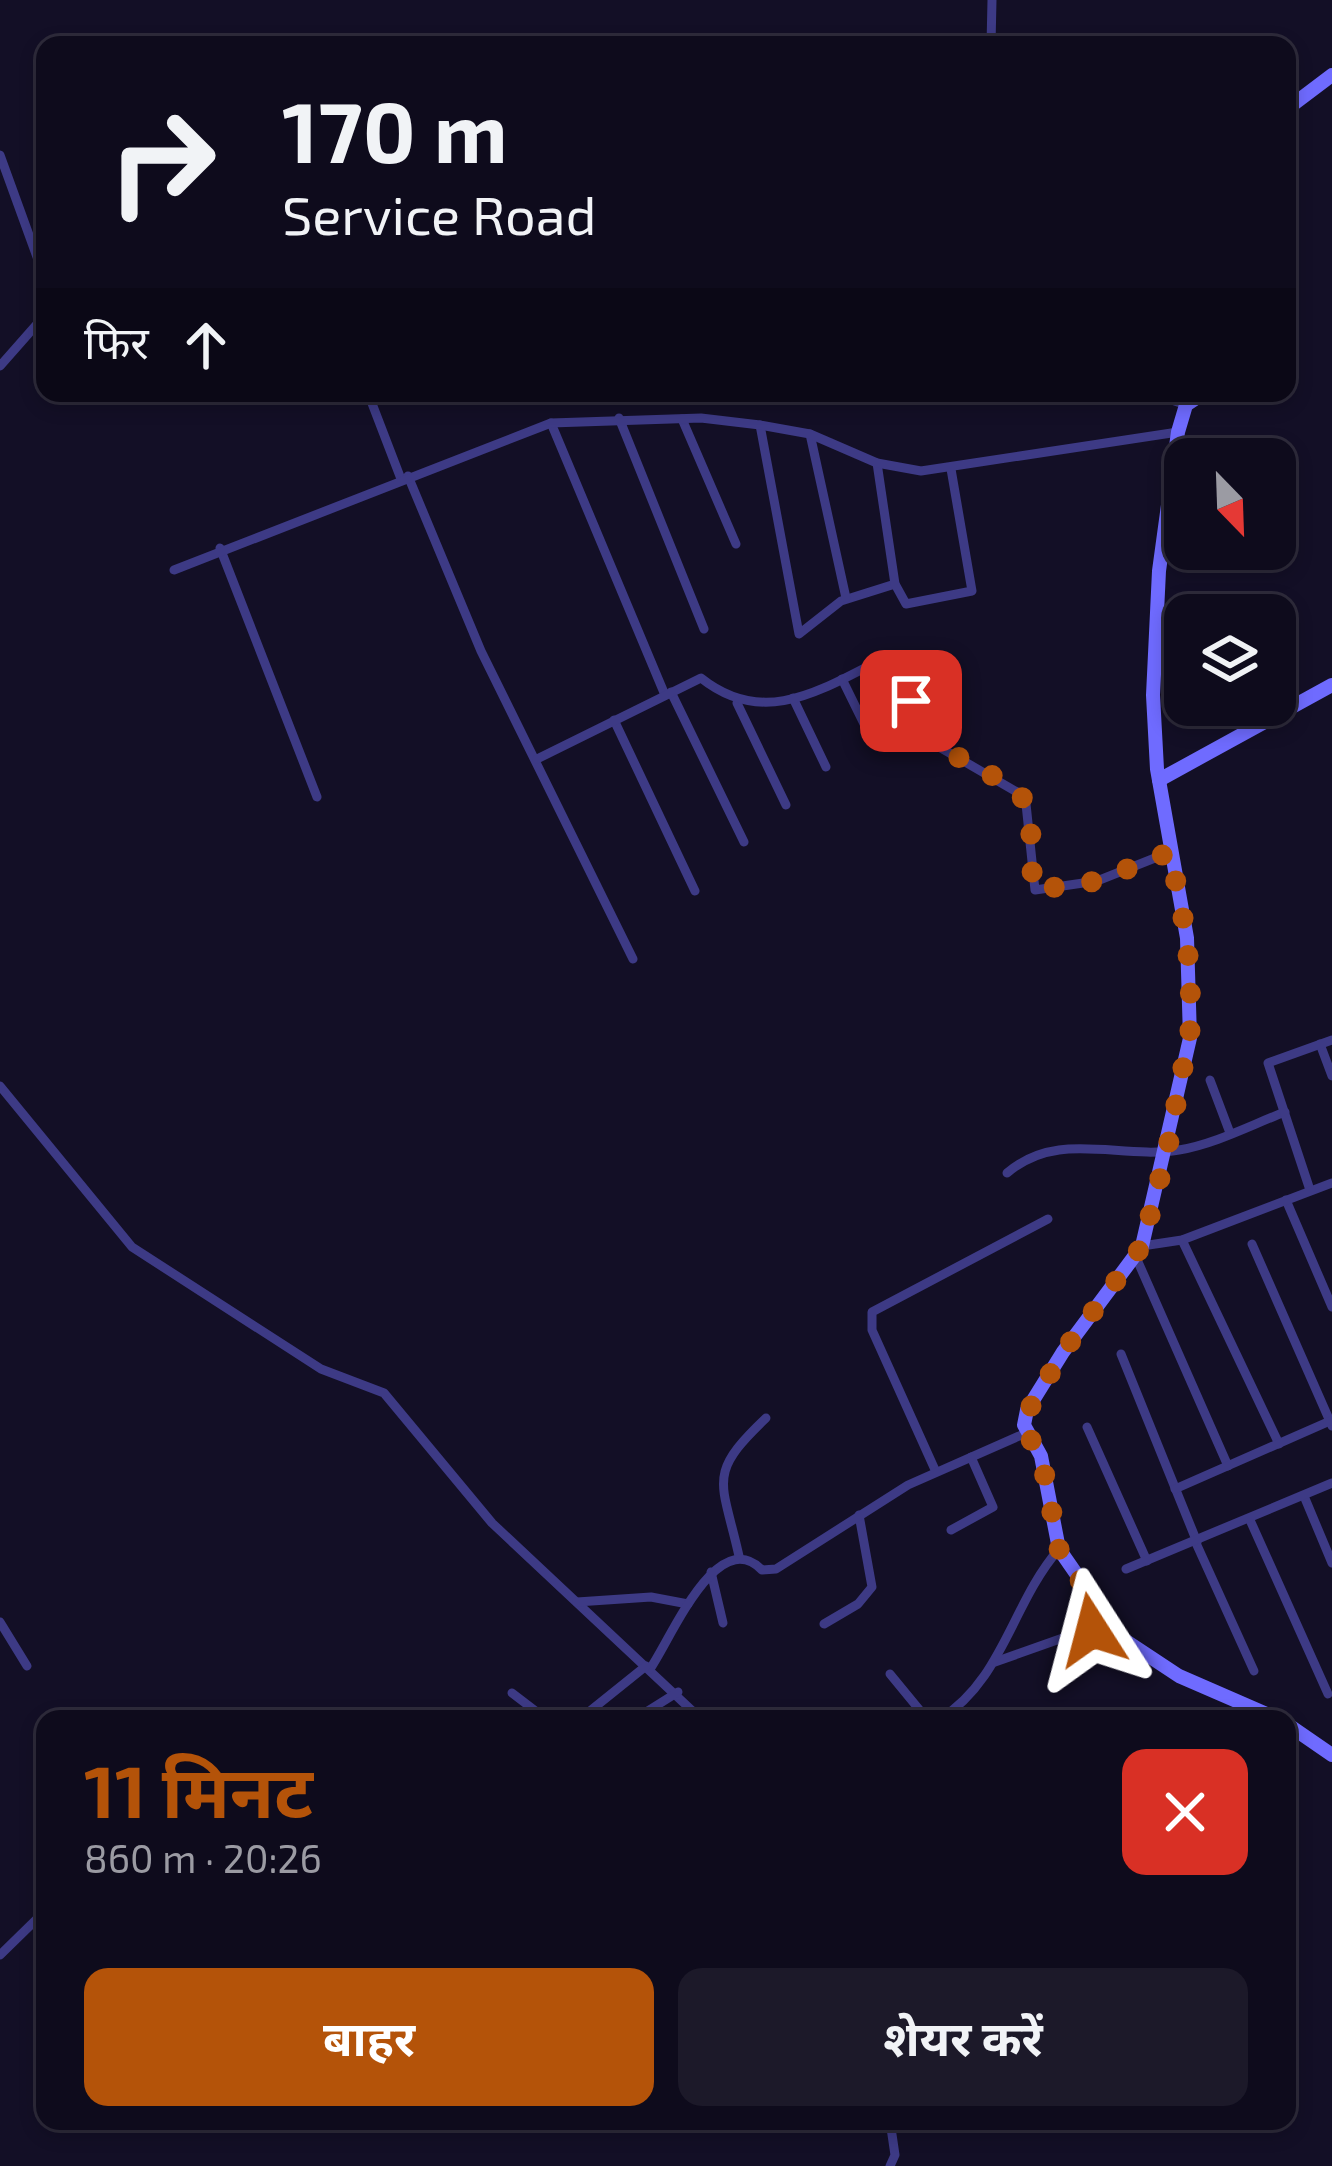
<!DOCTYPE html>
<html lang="hi">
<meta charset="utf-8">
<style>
:root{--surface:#0e0b1c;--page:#1c1929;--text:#f1f3f6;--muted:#9b9ba3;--line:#2e2b3b;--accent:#b45309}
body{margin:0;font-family:"Exo 2","Noto Sans Devanagari",sans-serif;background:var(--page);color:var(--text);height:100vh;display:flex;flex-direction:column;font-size:45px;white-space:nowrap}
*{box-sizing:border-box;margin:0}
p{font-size:39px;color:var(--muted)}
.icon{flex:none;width:66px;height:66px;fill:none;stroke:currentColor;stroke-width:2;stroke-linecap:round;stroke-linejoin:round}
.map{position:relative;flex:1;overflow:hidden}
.drawer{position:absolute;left:36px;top:1710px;width:1260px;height:420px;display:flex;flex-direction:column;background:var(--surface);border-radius:24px;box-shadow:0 6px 18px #0003,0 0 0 3px var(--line)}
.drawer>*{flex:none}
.top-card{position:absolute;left:36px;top:36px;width:1260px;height:366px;border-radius:24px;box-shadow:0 6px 18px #0003,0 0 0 3px var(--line);background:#0e0b1c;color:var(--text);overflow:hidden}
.needle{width:78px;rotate:157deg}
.buttons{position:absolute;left:1164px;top:438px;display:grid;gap:24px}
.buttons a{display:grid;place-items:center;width:132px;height:132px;border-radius:24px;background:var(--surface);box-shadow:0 6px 18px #0003,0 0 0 3px var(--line);font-size:60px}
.pin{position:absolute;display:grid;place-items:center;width:102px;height:102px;color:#fff;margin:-51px;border-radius:24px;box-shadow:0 6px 18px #0006}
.me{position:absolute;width:132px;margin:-66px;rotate:351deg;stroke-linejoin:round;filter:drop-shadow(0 0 9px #0008)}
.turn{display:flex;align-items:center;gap:42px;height:252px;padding:0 48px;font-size:54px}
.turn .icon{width:156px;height:156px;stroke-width:2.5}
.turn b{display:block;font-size:84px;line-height:102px}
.then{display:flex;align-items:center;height:114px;padding:0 48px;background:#0003;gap:24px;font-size:45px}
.round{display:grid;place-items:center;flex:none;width:126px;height:126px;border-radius:24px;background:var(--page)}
.head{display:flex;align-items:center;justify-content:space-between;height:204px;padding:0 48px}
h1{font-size:72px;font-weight:700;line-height:90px;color:var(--accent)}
.primary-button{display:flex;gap:24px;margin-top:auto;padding:24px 48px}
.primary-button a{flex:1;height:138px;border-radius:24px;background:var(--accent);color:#fff;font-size:48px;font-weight:700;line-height:138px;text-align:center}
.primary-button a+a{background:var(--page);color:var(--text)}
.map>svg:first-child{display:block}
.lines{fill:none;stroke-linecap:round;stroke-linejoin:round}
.street{stroke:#3d3a85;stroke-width:9}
.secondary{stroke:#6f6bff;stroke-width:14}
.route{stroke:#b45309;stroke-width:21;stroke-dasharray:0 37.8}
</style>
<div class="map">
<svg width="1332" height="2166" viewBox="0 0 1332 2166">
<rect width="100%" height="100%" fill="#130f26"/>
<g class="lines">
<g class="street">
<path d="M991,45l1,-45"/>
<path d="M0,155l45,124"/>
<path d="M0,366l45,-51"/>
<path d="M368,393l33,86"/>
<path d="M1152,393l34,12"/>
<path d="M619,418l85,211"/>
<path d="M682,419l54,125"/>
<path d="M551,423l114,272"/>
<path d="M760,425l39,209 42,-33 54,-17"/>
<path d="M810,434l36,164"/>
<path d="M877,463l18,121 11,20 66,-13 -21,-122"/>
<path d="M408,476l73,175 152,308"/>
<path d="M220,548l97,249"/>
<path d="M174,570l377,-147 150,-5 59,7 50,9 67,29 44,8 257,-39"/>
<path d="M842,679l27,55"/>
<path d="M671,692l73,150"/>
<path d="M793,698l33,69"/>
<path d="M737,703l49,102"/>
<path d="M614,720l81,171"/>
<path d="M537,759l164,-81c65,52 124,9 189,-23l31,75 20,18 76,44 9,12 9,86 62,-9 73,-29"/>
<path d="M1320,1044l12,32"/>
<path d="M1210,1080l20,53"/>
<path d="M0,1086l132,161 189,122 63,24 108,130 209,196"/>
<path d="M1007,1173c51,-44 112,-13 172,-23 36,-6 72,-25 106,-38"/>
<path d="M1310,1190l-42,-127 64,-23"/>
<path d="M1286,1200l46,107"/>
<path d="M1182,1240l97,204"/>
<path d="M1252,1244l80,182"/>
<path d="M1142,1246l40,-6 150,-57"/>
<path d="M1135,1255l93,211"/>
<path d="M1121,1354l76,188"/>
<path d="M1087,1427l60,134"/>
<path d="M936,1472l-64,-142v-18l176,-93"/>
<path d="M1175,1489l155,-68"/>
<path d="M1304,1496l28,67"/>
<path d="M1250,1520l78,174"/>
<path d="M951,1530l42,-23 -22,-50"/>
<path d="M1196,1543l58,128"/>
<path d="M739,1556c-17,-76 -33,-81 27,-138"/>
<path d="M1126,1569l206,-86"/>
<path d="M711,1572l12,51"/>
<path d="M577,1602l74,-5 37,7"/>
<path d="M0,1622l27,44"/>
<path d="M824,1624l34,-20 14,-17 -13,-72"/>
<path d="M995,1662l113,-40"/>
<path d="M650,1669c21,-30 67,-145 112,-99l14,-1 132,-84 118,-52"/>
<path d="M890,1674l37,45"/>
<path d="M512,1693l34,26"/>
<path d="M760,1713l3,6"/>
<path d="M580,1719l66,-53"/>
<path d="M635,1719l43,-27"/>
<path d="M940,1719c63,-39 72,-116 119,-170"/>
<path d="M0,1955l45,-44"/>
<path d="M890,2166l5,-11 -5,-34"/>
</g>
<g class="secondary">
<path d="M1287,109l45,-34"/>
<path d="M1204,393l-18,12 -8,27 -19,139 -6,124 4,74 30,169 3,100 -48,208 -79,106 -36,58 -3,15 17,31 18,93 61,88 59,39 99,43"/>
<path d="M1159,780l173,-95"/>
<path d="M1287,1724l45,31"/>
</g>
</g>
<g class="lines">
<path class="route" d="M911,701c23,68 103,69 115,104 9,26 2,58 9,85l62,-9 73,-29 17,86 5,82 -25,132 -25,94 -79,106 -39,66 2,14 15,24 18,93 49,73 -16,8"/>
</g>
</svg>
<div class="buttons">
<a><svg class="needle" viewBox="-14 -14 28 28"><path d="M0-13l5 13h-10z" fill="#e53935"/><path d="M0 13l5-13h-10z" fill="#9b9ba3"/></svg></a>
<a><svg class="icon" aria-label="layers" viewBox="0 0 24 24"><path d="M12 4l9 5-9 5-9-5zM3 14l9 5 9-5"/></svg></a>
</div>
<div class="pin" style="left:911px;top:701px;background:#d93025"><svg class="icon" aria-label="arrive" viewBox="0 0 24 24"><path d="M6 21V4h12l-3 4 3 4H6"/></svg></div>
<svg class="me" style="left:1092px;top:1630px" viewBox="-20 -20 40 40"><path d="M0-17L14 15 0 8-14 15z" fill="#b45309" stroke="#fff" stroke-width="4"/></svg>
<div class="top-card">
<div class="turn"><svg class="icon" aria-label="right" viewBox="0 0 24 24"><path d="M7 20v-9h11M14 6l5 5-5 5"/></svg><div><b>170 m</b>Service Road</div></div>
<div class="then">फिर<svg class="icon" aria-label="ahead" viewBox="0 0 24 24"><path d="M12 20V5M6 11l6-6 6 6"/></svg></div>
</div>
<section class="drawer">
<div class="head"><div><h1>11 मिनट</h1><p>860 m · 20:26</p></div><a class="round" style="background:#d93025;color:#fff"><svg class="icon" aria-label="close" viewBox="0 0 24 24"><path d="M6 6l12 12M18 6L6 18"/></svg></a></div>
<div class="primary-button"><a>बाहर</a><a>शेयर करें</a></div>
</section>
</div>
